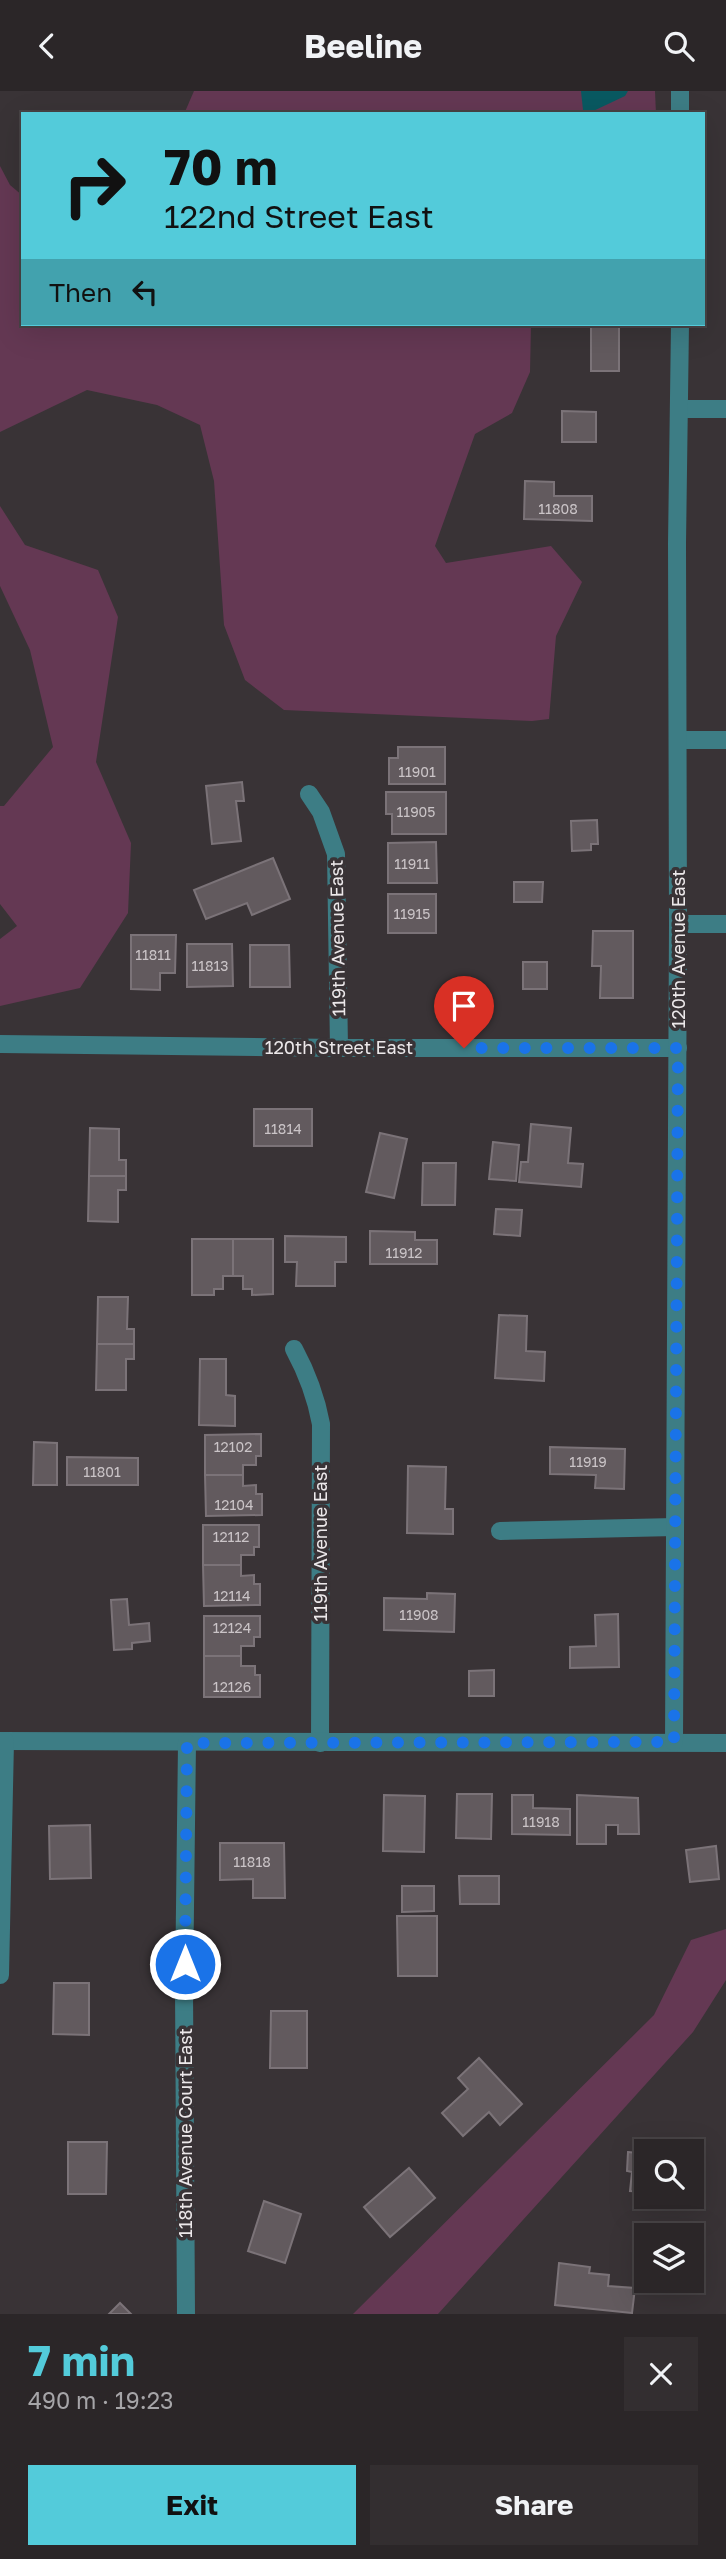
<!DOCTYPE html>
<meta charset="utf-8">
<style>
:root{--surface:#2b2628;--page:#332e30;--text:#f1f3f6;--muted:#a6a5a8;--line:#474345;--accent:#53cbda}
body{margin:0;font-family:"Golos Text",sans-serif;background:var(--page);color:var(--text);height:100vh;display:flex;flex-direction:column;font-size:26px;white-space:nowrap}
*{box-sizing:border-box;margin:0}
p{font-size:23px;color:var(--muted)}
.icon{flex:none;width:38px;height:38px;fill:none;stroke:currentColor;stroke-width:2;stroke-linecap:round;stroke-linejoin:round}
.map{position:relative;height:2223px;overflow:hidden}
.panel{display:flex;flex-direction:column;background:var(--surface);flex:1}
.panel>*{flex:none}
.banner{position:absolute;left:21px;top:21px;width:684px;height:214px;border-radius:0px;box-shadow:0 7px 28px #0002,0 0 0 2px var(--line);background:#53cbda;color:#111;overflow:hidden}
.buttons{position:absolute;left:634px;top:2048px;display:grid;gap:14px}
.buttons a{display:grid;place-items:center;width:70px;height:70px;border-radius:0px;background:var(--surface);box-shadow:0 7px 28px #0002,0 0 0 2px var(--line);font-size:35px}
.pin{position:absolute;display:grid;place-items:center;width:60px;height:60px;color:#fff;margin:-72px -30px;border-radius:50% 50% 50% 0;rotate:-45deg;box-shadow:0 0 7px #0007}
.pin .icon{rotate:45deg}
.me{position:absolute;width:77px;margin:-38px;rotate:0deg;stroke-linejoin:round;filter:drop-shadow(0 0 5px #0008)}
.turn{display:flex;align-items:center;gap:24px;height:147px;padding:0 28px;font-size:32px}
.turn .icon{width:91px;height:91px;stroke-width:2.5}
.turn b{display:block;font-size:49px;line-height:60px}
.then{display:flex;align-items:center;height:66px;padding:0 28px;background:#0003;gap:14px;font-size:26px}
.round{display:grid;place-items:center;flex:none;width:74px;height:74px;border-radius:0px;background:var(--page)}
.summary{display:flex;align-items:center;justify-content:space-between;height:119px;padding:0 28px}
h1{font-size:42px;font-weight:700;line-height:52px;color:var(--accent)}
.action{display:flex;gap:14px;margin-top:auto;padding:14px 28px}
.action a{flex:1;height:80px;border-radius:0px;background:var(--accent);color:#111;font-size:28px;font-weight:700;line-height:80px;text-align:center}
.action a+a{background:var(--page);color:var(--text)}
header{display:flex;justify-content:space-between;align-items:center;height:91px;padding:0 28px;background:var(--surface);font-size:32px;font-weight:700}
.map>svg:first-child{display:block}
.green{fill:#643853}
.water{fill:#095961}
.building{fill:#625a5e;stroke:#7b7378;stroke-width:2}
.lines{fill:none;stroke-linecap:round;stroke-linejoin:round}
.minor{stroke:#3d7d85;stroke-width:18}
.route{stroke:#1a73e8;stroke-width:12;stroke-dasharray:0 21.6}
.labels{text-anchor:middle;dominant-baseline:central;stroke-width:7;stroke-linejoin:round;paint-order:stroke}
.number-label{font-size:14px;fill:#cac4c7}
.street-label{font-size:18px;fill:#ece8ea;stroke:#393336}
</style>
<header><svg class="icon" aria-label="back" viewBox="0 0 24 24"><path d="M15 5l-7 7 7 7"/></svg>Beeline<svg class="icon" aria-label="search" viewBox="0 0 24 24"><circle cx="10" cy="10" r="6"/><path d="M15 15l6 6"/></svg></header>
<div class="map">
<svg width="726" height="2223" viewBox="0 0 726 2223">
<rect width="100%" height="100%" fill="#393336"/>
<g class="green">
<path d="M194,0h461l1,23h-472z"/>
<path d="M0,75l10,19 13,11v128h508l-1,48 -18,41 -37,21 -40,112 11,17 105,-17 31,36 -26,54 -7,83 -17,2 -248,-11 -39,-30 -21,-55 -10,-144 -14,-56 -43,-20 -70,-15 -87,42z"/>
<path d="M0,415l25,39 73,25 20,47 -22,145 35,81 -3,70 -48,75 -80,18v-67l17,-13 -17,-22v-98h4l49,-59 -23,-97 -30,-64z"/>
<path d="M726,1838v51l-33,52 -255,282h-85l301,-299 37,-75z"/>
</g>
<path class="water" d="M581,0h47l-3,5 -36,17 -6,-3z"/>
<g class="building">
<rect x="591" y="233" width="28" height="47"/>
<path d="M562,320l34,1v30h-34z"/>
<path d="M525,390l29,1v14h38v25l-68,-2z"/>
<path d="M398,656h47v37h-56v-26h9z"/>
<path d="M242,691l2,19h-8l5,40 -29,3 -6,-58z"/>
<path d="M386,701h60v42h-54v-20h-6z"/>
<path d="M597,729l1,24h-7v6l-19,1 -1,-30z"/>
<path d="M436,751l1,41h-49v-40z"/>
<path d="M273,767l17,41 -38,16 -5,-12 -41,16 -12,-29z"/>
<path d="M514,791h29l-1,20h-28z"/>
<rect x="388" y="803" width="48" height="39"/>
<path d="M593,840h40v67h-33l1,-32h-9z"/>
<path d="M131,844h45l-1,38h-15v17l-29,-1z"/>
<path d="M187,853h45l1,42 -46,1z"/>
<path d="M250,854h39l1,42h-40z"/>
<rect x="523" y="871" width="24" height="27"/>
<rect x="254" y="1018" width="58" height="37"/>
<path d="M531,1033l40,4 -3,35 15,1 -2,23 -62,-5 2,-20h7z"/>
<path d="M90,1037l29,1v31h7v16h-37z"/>
<path d="M380,1042l27,6 -13,59 -28,-6z"/>
<path d="M493,1051l26,3 -3,36 -27,-2z"/>
<path d="M423,1072h33l-1,42h-33z"/>
<path d="M89,1085h37v14h-8v32l-30,-1z"/>
<path d="M496,1118l26,1 -2,26 -26,-2z"/>
<path d="M370,1140l45,1v8h22v24h-67z"/>
<path d="M285,1145l61,1v25h-11v24h-39l1,-24h-12z"/>
<path d="M192,1148h41v37h-10v13h-9v6h-22z"/>
<path d="M233,1148h40v55l-21,1v-6h-9v-13h-10z"/>
<path d="M98,1206h30l-1,32h7v15h-37z"/>
<path d="M499,1224l28,1 -1,35 19,1 -1,29 -49,-3z"/>
<path d="M97,1253h37v15h-8v31h-30z"/>
<path d="M200,1268h26v36l9,1v30l-36,-1z"/>
<path d="M261,1343v22h-5v9h-13v10h-38v-40z"/>
<path d="M34,1351l23,1v42h-24z"/>
<path d="M550,1356l75,2 -1,40 -29,-1 1,-13 -46,-1z"/>
<path d="M67,1366l71,1v27h-71z"/>
<path d="M408,1375l38,1 -1,42h8v25l-46,-1z"/>
<path d="M205,1384h38v11l13,-1v9h6v21l-56,1z"/>
<path d="M203,1434h56v22h-5v8h-13v10h-38z"/>
<path d="M203,1474h38v11l13,-1v9h6v21l-56,1z"/>
<path d="M427,1502l28,1 -1,38 -70,-2v-32l43,1z"/>
<path d="M127,1508l2,26 20,-2 1,18 -18,2v6l-18,1 -3,-50z"/>
<path d="M618,1523l1,53 -49,1v-21l26,-1 -1,-31z"/>
<path d="M204,1525h56v21h-6v9h-13v10h-37z"/>
<path d="M204,1565h37v10h14v9h5v22h-56z"/>
<path d="M494,1579v26h-25v-25z"/>
<path d="M457,1703h35l-1,45 -35,-1z"/>
<path d="M384,1704l41,1 -1,56 -41,-1z"/>
<path d="M512,1704h21v13l37,1v26l-58,-1z"/>
<path d="M577,1704l61,3 1,36h-21v-9h-12v19h-29z"/>
<path d="M90,1734l1,53 -41,1 -1,-53z"/>
<path d="M220,1752h64l1,55h-32v-19l-33,1z"/>
<path d="M716,1755l3,33 -29,3 -4,-32z"/>
<path d="M459,1785h40v28h-39z"/>
<path d="M402,1795h32v25l-32,1z"/>
<path d="M397,1825h40v60h-39z"/>
<path d="M54,1892h35v52l-36,-1z"/>
<path d="M271,1920h36v57h-37z"/>
<path d="M479,1967l43,46 -22,21 -11,-13 -26,24 -21,-23 26,-24 -10,-11z"/>
<path d="M68,2051h39l-1,52h-38z"/>
<path d="M628,2061l18,2v38l-16,-1 2,-19 -5,-1z"/>
<path d="M409,2077l26,30 -45,39 -26,-30z"/>
<path d="M264,2110l37,13 -16,49 -37,-12z"/>
<path d="M559,2172l31,4 -1,6 20,2 -1,11 27,2 -3,25 -77,-8z"/>
<path d="M120,2212l11,11h-22z"/>
</g>
<g class="lines">
<g class="minor">
<path d="M680,0v23"/>
<path d="M680,318h46"/>
<path d="M678,649h48"/>
<path d="M309,703l12,18 15,42 3,194"/>
<path d="M678,833h48"/>
<path d="M0,953l339,4h339"/>
<path d="M294,1258c13,24 22,48 27,75l-1,319"/>
<path d="M500,1440l175,-4"/>
<path d="M0,1650l726,2"/>
<path d="M674,1651l4,-818 -1,-380 3,-220"/>
<path d="M0,1884l5,-234"/>
<path d="M186,2223l-2,-325 3,-246"/>
</g>
</g>
<g class="lines">
<path class="route" d="M185,1873l2,-221 487,-1 4,-694h-214"/>
</g>
<g class="labels">
<g class="number-label">
<text x="558" y="417">11808</text>
<text x="417" y="680">11901</text>
<text x="416" y="720">11905</text>
<text x="412" y="772">11911</text>
<text x="412" y="822">11915</text>
<text x="153" y="863">11811</text>
<text x="210" y="874">11813</text>
<text x="283" y="1037">11814</text>
<text x="404" y="1161">11912</text>
<text x="233" y="1355">12102</text>
<text x="588" y="1370">11919</text>
<text x="102" y="1380">11801</text>
<text x="234" y="1413">12104</text>
<text x="231" y="1445">12112</text>
<text x="232" y="1504">12114</text>
<text x="419" y="1523">11908</text>
<text x="232" y="1536">12124</text>
<text x="232" y="1595">12126</text>
<text x="541" y="1730">11918</text>
<text x="252" y="1770">11818</text>
</g>
<g class="street-label">
<text transform="translate(337 847) rotate(-91)">119th Avenue East</text>
<text transform="translate(678 858) rotate(-90)">120th Avenue East</text>
<text x="339" y="956">120th Street East</text>
<text transform="translate(320 1452) rotate(-90)">119th Avenue East</text>
<text transform="translate(185 2042) rotate(-90)">118th Avenue Court East</text>
</g>
</g>
</svg>
<div class="buttons">
<a><svg class="icon" aria-label="search" viewBox="0 0 24 24"><circle cx="10" cy="10" r="6"/><path d="M15 15l6 6"/></svg></a>
<a><svg class="icon" aria-label="layers" viewBox="0 0 24 24"><path d="M12 4l9 5-9 5-9-5zM3 14l9 5 9-5"/></svg></a>
</div>
<div class="pin" style="left:464px;top:957px;background:#d93025"><svg class="icon" aria-label="arrive" viewBox="0 0 24 24"><path d="M6 21V4h12l-3 4 3 4H6"/></svg></div>
<svg class="me" style="left:185px;top:1873px" viewBox="-20 -20 40 40"><circle r="17" fill="#1a73e8" stroke="#fff" stroke-width="3"/><path d="M0-11L8 9 0 5-8 9z" fill="#fff"/></svg>
<div class="banner">
<div class="turn"><svg class="icon" aria-label="right" viewBox="0 0 24 24"><path d="M7 20v-9h11M14 6l5 5-5 5"/></svg><div><b>70 m</b>122nd Street East</div></div>
<div class="then">Then<svg class="icon" aria-label="left" viewBox="0 0 24 24"><path d="M17 20v-9H6M10 6l-5 5 5 5"/></svg></div>
</div>
</div>
<section class="panel">
<div class="summary"><div><h1>7 min</h1><p>490 m · 19:23</p></div><a class="round"><svg class="icon" aria-label="close" viewBox="0 0 24 24"><path d="M6 6l12 12M18 6L6 18"/></svg></a></div>
<div class="action"><a>Exit</a><a>Share</a></div>
</section>
